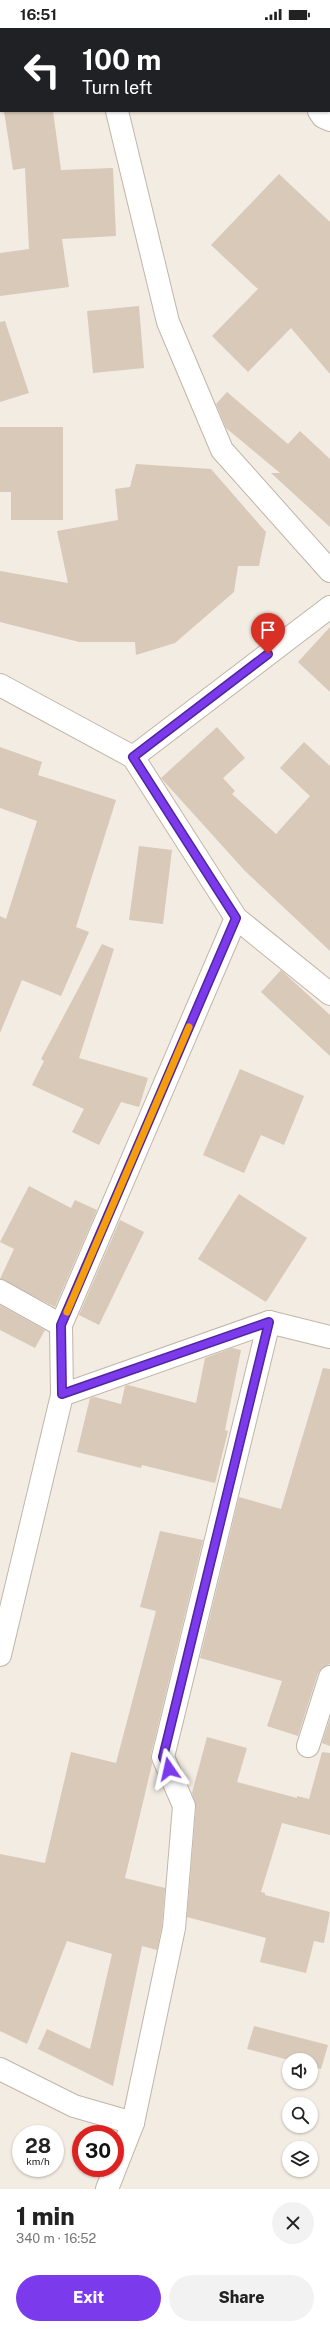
<!DOCTYPE html>
<meta charset="utf-8">
<style>
:root{--surface:#fff;--page:#f2f2f2;--text:#222;--muted:#767676;--accent:#7c3aed}
body{margin:0;font-family:"Public Sans",sans-serif;background:var(--page);color:var(--text);height:100vh;display:flex;flex-direction:column;font-size:15px;white-space:nowrap}
*{box-sizing:border-box;margin:0}
p{font-size:13px;color:var(--muted)}
.icon{flex:none;width:22px;height:22px;fill:none;stroke:currentColor;stroke-width:2;stroke-linecap:round;stroke-linejoin:round}
.map{position:relative;height:2161px;overflow:hidden}
.side{display:flex;flex-direction:column;background:var(--surface);flex:1}
.side>*{flex:none}
.top-card{position:absolute;left:0px;top:0px;width:330px;height:84px;box-shadow:0 1px 3px #0004;background:#202124;color:#fff;overflow:hidden}
.fabs{position:absolute;left:282px;top:2025px;display:grid;gap:8px}
.fabs a{display:grid;place-items:center;width:36px;height:36px;border-radius:50%;background:var(--surface);box-shadow:0 1px 3px #0004;font-size:20px}
.speed{position:absolute;left:12px;top:2097px;display:flex;gap:8px;font-size:20px;font-weight:700;text-align:center}
.speed>*{display:grid;place-content:center;width:52px;height:52px;border-radius:50%;background:var(--surface);box-shadow:0 1px 3px #0004;line-height:1}
.speed small{font-size:10px;font-weight:400}
.speed .limit{border:6px solid #d22;background:#fff;color:#111}
.pin{position:absolute;display:grid;place-items:center;width:34px;height:34px;color:#fff;margin:-41px -17px;border-radius:50% 50% 50% 0;rotate:-45deg;box-shadow:0 0 4px #0007}
.pin .icon{rotate:45deg}
.me{position:absolute;width:44px;margin:-22px;rotate:349deg;stroke-linejoin:round;filter:drop-shadow(0 0 3px #0008)}
.turn{display:flex;align-items:center;gap:14px;height:84px;padding:0 16px;font-size:18px}
.turn .icon{width:52px;height:52px;stroke-width:2.5}
.turn b{display:block;font-size:28px;line-height:34px}
.round{display:grid;place-items:center;flex:none;width:42px;height:42px;border-radius:21px;background:var(--page)}
.overview{display:flex;align-items:center;justify-content:space-between;height:68px;padding:0 16px}
h1{font-size:24px;font-weight:800;line-height:30px}
.cta{display:flex;gap:8px;margin-top:auto;padding:8px 16px}
.cta a{flex:1;height:46px;border-radius:24px;background:var(--accent);color:#fff;font-size:16px;font-weight:800;line-height:46px;text-align:center}
.cta a+a{background:var(--page);color:var(--text)}
.status{display:flex;justify-content:space-between;align-items:center;height:28px;padding:0 20px;background:var(--surface);direction:ltr}
.status svg{height:11px;fill:currentColor}
.map>svg:first-child{display:block}
.building{fill:#d8c9b9}
.lines{fill:none;stroke-linecap:round;stroke-linejoin:round}
.minor-casing{stroke:#c2b5a7;stroke-width:24}
.tertiary-casing{stroke:#c2b5a7;stroke-width:24}
.minor{stroke:#fff;stroke-width:22}
.tertiary{stroke:#fff;stroke-width:22}
.route-casing{stroke:#51269a;stroke-width:10}
.route{stroke:#7c3aed;stroke-width:7}
.slow{stroke:#f59e0b;stroke-width:7}
</style>
<div class="status"><b>16:51</b><svg viewBox="0 0 49 12"><path d="M0 12V9h3v3zM5 12V6h3v6zM10 12V3h3v9zM15 12V0h3v12zM26 1h20v11H26zM47 4h2v5h-2z"/></svg></div>
<div class="map">
<svg width="330" height="2161" viewBox="0 0 330 2161">
<rect width="100%" height="100%" fill="#f3ece2"/>
<g class="building">
<path d="M4,83h49l8,59 52,-2 3,68 -54,3 7,48 -69,9v-43l29,-4 -4,-81 -12,2z"/>
<path d="M279,146l51,48v152l-39,-46 -43,44 -36,-36 46,-47 -47,-44z"/>
<path d="M139,278l5,62 -51,5 -6,-62z"/>
<path d="M5,293l24,72 -29,9v-80z"/>
<path d="M227,364l61,52 12,-13 30,28v68l-59,-54h9l-54,-45 -10,-24z"/>
<path d="M0,399h63v93h-52v-28h-11z"/>
<path d="M136,436l75,5 55,63 -7,34h-21l-4,26 -59,51 -39,12 -1,-13h-56l-79,-20v-51l68,12 -11,-52 61,-11 -3,-31 15,-2z"/>
<path d="M330,599v65l-32,-30z"/>
<path d="M217,699l28,31 -22,20 12,13 -3,3 44,40 34,-38 -30,-28 24,-26 26,24v185l-85,-80 -84,-93z"/>
<path d="M0,719l42,15 -4,13 78,25 -40,127 13,5 -28,64 -39,-16 -22,53v-117l6,3 31,-98 -37,-13z"/>
<path d="M139,818l33,4 -9,74 -34,-4z"/>
<path d="M102,916l12,5 -35,109 69,20 -9,29 -18,-5 -22,43 -27,-13 12,-23 -52,-24 12,-24 -3,-2z"/>
<path d="M281,942l49,45v41l-69,-64z"/>
<path d="M240,1041l64,27 -20,49 -23,-10 -17,38 -41,-18z"/>
<path d="M29,1158l42,22 4,-8 22,10 -42,97 -55,-28 14,-30 -14,-7z"/>
<path d="M239,1166l68,44 -41,64 -68,-43z"/>
<path d="M120,1192l24,12 -45,93 -20,-10z"/>
<path d="M0,1277l45,25 -10,18 -35,-18z"/>
<path d="M232,1320l9,2 -16,80 3,1 -13,52 -73,-18 -1,3 -64,-16 13,-54 5,-1 26,7 4,-18 3,-1 68,18 9,-45z"/>
<path d="M323,1340l7,1v295l-8,4 -4,5 -20,63 -31,-10 15,-45 -82,-23 39,-161 42,12z"/>
<path d="M160,1503l43,9 -52,214 1,10 -27,114 40,10 -3,38 -5,24 -15,-4 -29,140 -75,-37 9,-20 43,20 22,-95 -45,-13 -40,103 -27,-13v-177l45,9 26,-111 45,11 40,-152 -16,-4z"/>
<path d="M330,1690v28l-8,-3z"/>
<path d="M207,1709l40,11 -10,34 60,16v-2l12,3 13,-47 8,1v82l-48,-12 -21,69 4,1v2l65,17 -6,31 -10,-2 -8,32 -46,-11 6,-24 -79,-21 9,-110 -4,-14z"/>
<path d="M254,1998l74,19 -7,24 -10,-3v-6h-22l-42,-11z"/>
</g>
<g class="lines">
<g class="minor-casing">
<g id="minor">
<path d="M97,0v1"/>
<path d="M135,0l2,1"/>
<path d="M117,83l51,211 54,128 108,121"/>
<path d="M319,83l4,6 7,3"/>
<path d="M133,729l103,161 94,76"/>
<path d="M0,1263l61,34"/>
<path d="M62,1367l207,-73 61,15"/>
<path d="M0,1627l62,-260 -1,-70 175,-407"/>
<path d="M308,1718l22,-69"/>
<path d="M0,2041l74,37 59,17"/>
<path d="M107,2161l26,-66 41,-195 10,-122 -21,-49 106,-435"/>
</g>
</g>
<g class="tertiary-casing">
<path id="tertiary" d="M0,657l133,72 197,-150"/>
</g>
<use href="#minor" class="minor"/>
<use href="#tertiary" class="tertiary"/>
</g>
<g class="lines">
<g class="route-casing">
<path id="route" d="M169,1741l-6,-12 106,-435 -207,72 -1,-69 175,-407 -103,-161 135,-103"/>
</g>
<use href="#route" class="route"/>
<path class="slow" d="M67,1284l122,-285"/>
</g>
</svg>
<div class="fabs">
<a><svg class="icon" aria-label="sound" viewBox="0 0 24 24"><path d="M4 9h4l5-4v14l-5-4H4zM17 9q2 3 0 6"/></svg></a>
<a><svg class="icon" aria-label="search" viewBox="0 0 24 24"><circle cx="10" cy="10" r="6"/><path d="M15 15l6 6"/></svg></a>
<a><svg class="icon" aria-label="layers" viewBox="0 0 24 24"><path d="M12 4l9 5-9 5-9-5zM3 14l9 5 9-5"/></svg></a>
</div>
<div class="speed"><div>28<small>km/h</small></div><div class="limit">30</div></div>
<div class="pin" style="left:268px;top:626px;background:#d93025"><svg class="icon" aria-label="arrive" viewBox="0 0 24 24"><path d="M6 21V4h12l-3 4 3 4H6"/></svg></div>
<svg class="me" style="left:169px;top:1741px" viewBox="-20 -20 40 40"><path d="M0-17L14 15 0 8-14 15z" fill="#7c3aed" stroke="#fff" stroke-width="4"/></svg>
<div class="top-card">
<div class="turn"><svg class="icon" aria-label="left" viewBox="0 0 24 24"><path d="M17 20v-9H6M10 6l-5 5 5 5"/></svg><div><b>100 m</b>Turn left</div></div>
</div>
</div>
<section class="side">
<div class="overview"><div><h1>1 min</h1><p>340 m · 16:52</p></div><a class="round"><svg class="icon" aria-label="close" viewBox="0 0 24 24"><path d="M6 6l12 12M18 6L6 18"/></svg></a></div>
<div class="cta"><a>Exit</a><a>Share</a></div>
</section>
